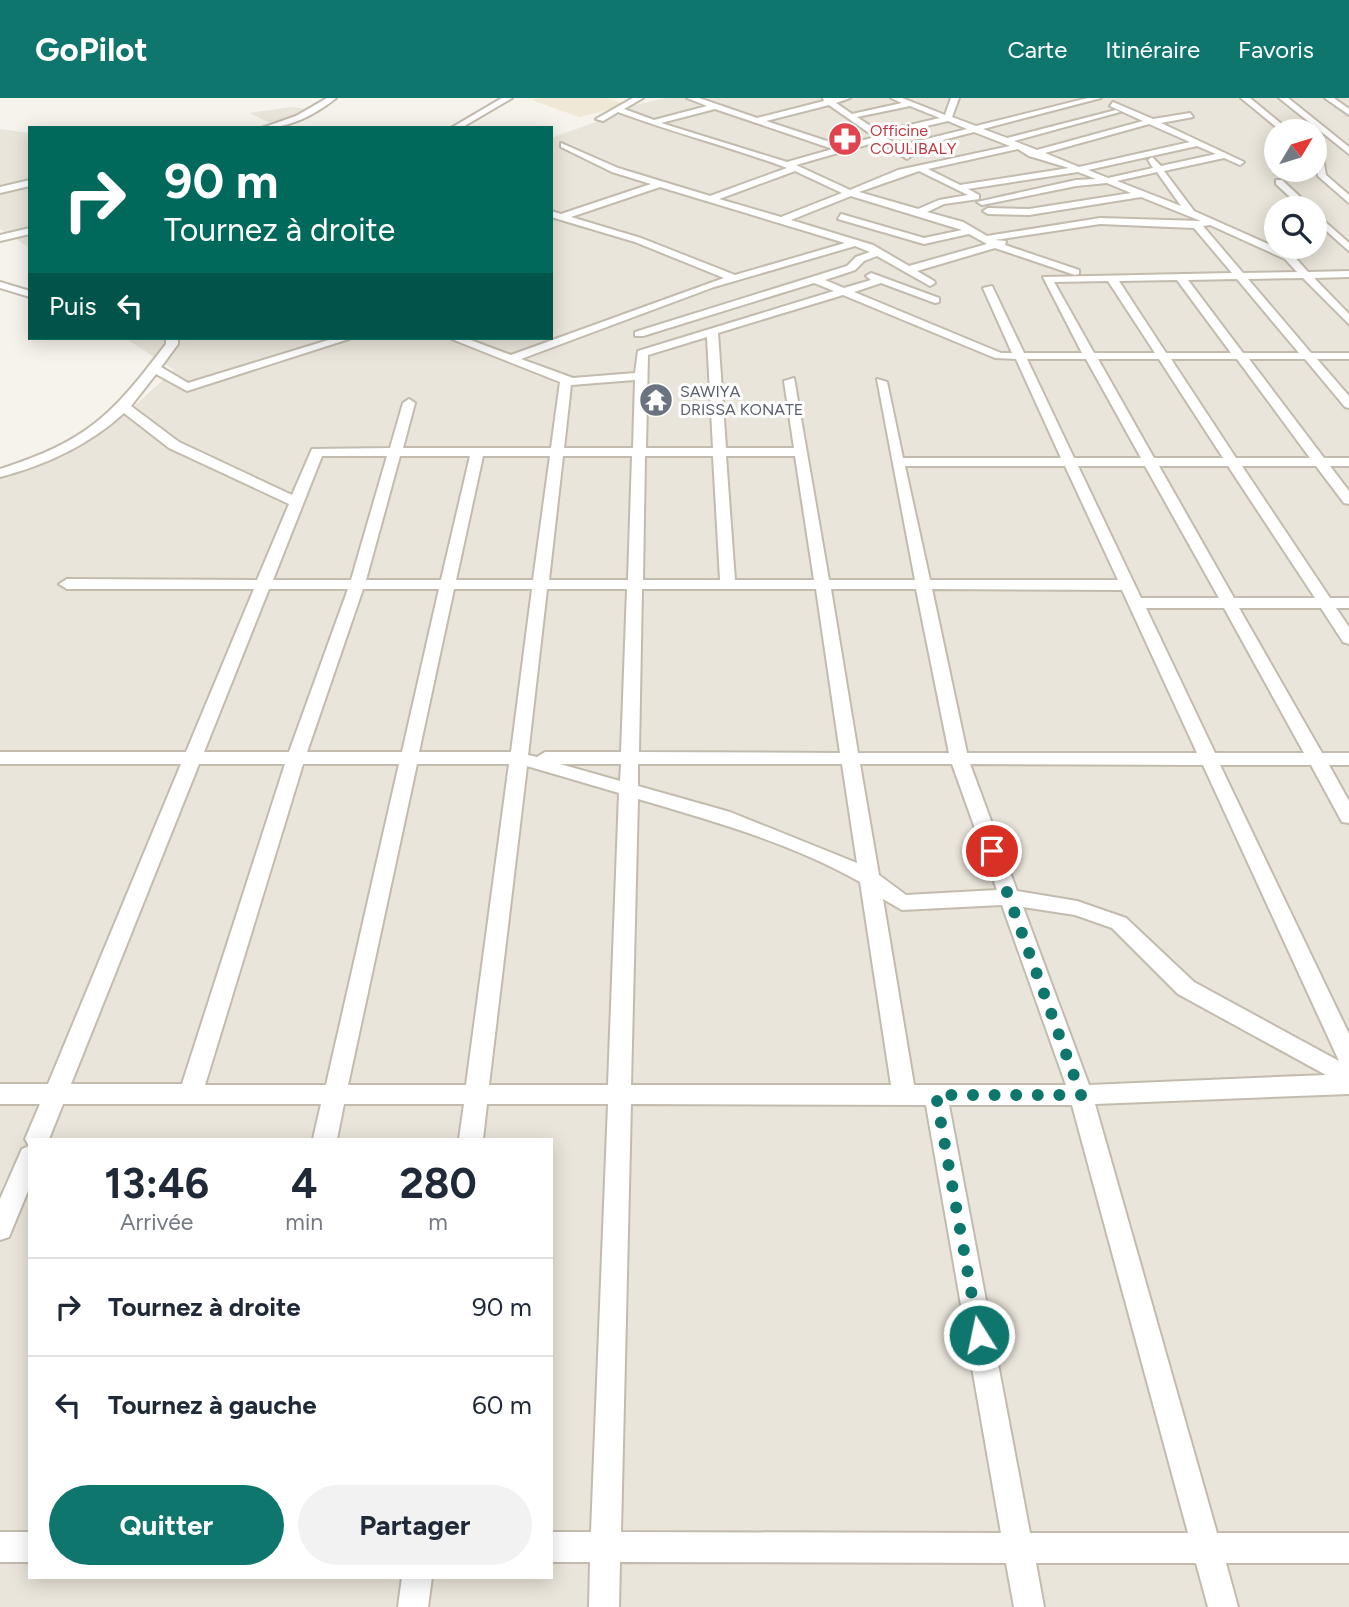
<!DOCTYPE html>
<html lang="fr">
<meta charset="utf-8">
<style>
:root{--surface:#fff;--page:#f2f2f3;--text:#1f2937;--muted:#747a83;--line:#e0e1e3;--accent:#0f766e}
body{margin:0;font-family:Figtree,sans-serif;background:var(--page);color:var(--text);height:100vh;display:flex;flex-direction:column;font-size:26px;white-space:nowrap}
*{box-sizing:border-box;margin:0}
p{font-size:23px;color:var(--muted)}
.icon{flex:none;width:38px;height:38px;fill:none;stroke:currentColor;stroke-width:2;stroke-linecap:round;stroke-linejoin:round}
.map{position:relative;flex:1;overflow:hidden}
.panel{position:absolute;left:28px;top:1040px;width:525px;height:441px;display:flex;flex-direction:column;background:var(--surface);border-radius:0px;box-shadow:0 4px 18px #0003}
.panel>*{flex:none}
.banner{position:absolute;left:28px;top:28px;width:525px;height:214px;border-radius:0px;box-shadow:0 4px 18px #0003;background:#00695c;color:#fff;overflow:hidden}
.needle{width:46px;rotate:52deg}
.tools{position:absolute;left:1264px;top:21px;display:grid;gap:14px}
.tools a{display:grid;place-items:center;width:63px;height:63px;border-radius:50%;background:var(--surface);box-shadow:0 4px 18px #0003;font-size:35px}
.pin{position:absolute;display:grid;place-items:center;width:60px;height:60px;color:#fff;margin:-30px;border:4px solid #fff;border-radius:50%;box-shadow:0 2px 7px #0007}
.me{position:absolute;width:77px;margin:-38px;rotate:350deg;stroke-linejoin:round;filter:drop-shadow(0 0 5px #0008)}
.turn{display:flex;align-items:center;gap:24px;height:147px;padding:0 21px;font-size:32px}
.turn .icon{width:91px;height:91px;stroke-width:2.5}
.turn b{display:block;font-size:49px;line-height:60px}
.then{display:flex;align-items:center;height:66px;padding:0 21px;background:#0003;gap:14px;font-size:26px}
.eta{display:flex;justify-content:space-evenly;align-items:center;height:119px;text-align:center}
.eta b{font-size:42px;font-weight:700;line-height:49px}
.primary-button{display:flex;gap:14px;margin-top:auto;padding:14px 21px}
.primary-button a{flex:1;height:80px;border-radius:42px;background:var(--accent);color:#fff;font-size:28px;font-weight:700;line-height:80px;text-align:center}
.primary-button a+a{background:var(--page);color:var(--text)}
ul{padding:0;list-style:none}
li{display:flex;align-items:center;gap:21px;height:98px;padding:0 21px;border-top:2px solid var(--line)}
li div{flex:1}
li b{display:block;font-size:26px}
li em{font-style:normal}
header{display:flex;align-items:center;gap:42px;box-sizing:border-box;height:98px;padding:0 35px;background:var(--accent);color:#fff}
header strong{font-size:33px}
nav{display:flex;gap:38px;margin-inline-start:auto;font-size:24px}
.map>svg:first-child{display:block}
.residential{fill:#eae5da;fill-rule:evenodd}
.education{fill:#efe8d6}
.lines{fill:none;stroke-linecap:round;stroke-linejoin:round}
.minor-casing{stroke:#c2bbae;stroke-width:4}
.minor{fill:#fff;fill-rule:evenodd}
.route{stroke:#0f766e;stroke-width:12;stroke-dasharray:0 21.6}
.labels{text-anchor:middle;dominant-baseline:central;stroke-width:6;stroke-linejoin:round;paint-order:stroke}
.far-health-label{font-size:16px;fill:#be3a42;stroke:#fff;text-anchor:start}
.far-worship-label{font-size:16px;fill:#5b616d;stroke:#fff;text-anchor:start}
</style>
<header>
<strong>GoPilot</strong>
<nav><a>Carte</a><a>Itinéraire</a><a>Favoris</a></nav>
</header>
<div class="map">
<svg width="1349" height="1509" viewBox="0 0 1349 1509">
<rect width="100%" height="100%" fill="#f6f3ec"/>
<g class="residential">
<path d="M666,0h683v1509h-1349v-1129l65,-22 65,-46 44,-40 -49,-32h426v-200l70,-25 -8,-3zM1276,33h38v39h-38zM1276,110h38v39h-38zM30,1041h521v438h-521z"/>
<path d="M292,9l22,3 -37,16 -28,-13z"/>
<path d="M0,31l30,4v115l-30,-19z"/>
</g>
<path class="education" d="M542,0h64l22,7 -49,12 -47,-17z"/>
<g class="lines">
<g class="minor-casing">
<g id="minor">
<path d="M327,0h9c-21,17 -47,30 -74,30l34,-12z"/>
<path d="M502,0h10l-51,30h-10z"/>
<path d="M633,0h10l-19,11 30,11 53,-14 -20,-8h12l58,20 67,-17 -1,-3h27l-14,5 16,11 50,-11 -11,-5h11l43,17 6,-17h8l-7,19 24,9 112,-28h13l-118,31 24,9 109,-28 4,2 -106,29 23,9 106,-29 -33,-15 3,-4 40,17 37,-6 3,4 -32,6 83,39 -4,3 -16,-7 -60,13 30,40 99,44 15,17 41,-1v6l-35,1 35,36v10l-46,-46 -55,1 63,74h38v6h-32l32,37v12l-4,-1 -40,-48h-56l75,99h25v8h-19l19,25v13l-5,-1 -28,-37h-74l88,132h19v10h-13l13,19v17l-6,-2 -22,-34h-82l83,145h27v12h-20l20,36v22l-7,-1 -31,-57h-91l129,269v60l-254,10 122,429h132v30h-123l12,44h-30l-12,-44h-160l8,44h-30l-8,-44 -386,-1 -1,45h-30l1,-45h-39v-30h40l17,-428h-121l-4,35h-24l5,-35h-120l-7,35h-24l8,-35h-258l-14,35h-19v47l-21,51 -9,3v-41l22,-50 7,-3 -4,-7 15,-35h-40v-20h48l133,-320h-181v-12h186l68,-163h-187l-8,-5 8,-5 190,1 32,-76 -120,-56 -45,-35c-35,32 -78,52 -124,64v-8c88,-28 112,-54 166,-125v-6h12v6l-17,23 27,16 147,-45h17l-165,53 -31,-17 -25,32 48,36 113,53 20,-46 78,-1 13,-45 6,-4 6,4 -12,45h148l9,-66 -111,-44h16l46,17 213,-77 -89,-36 -84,-25v-6l10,3 90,-30 -39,-12 -51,-25v-4l57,25 92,28 77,-28c-56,-21 -113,-35 -169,-56l-15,9 -7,-2zM829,7l46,32 -33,9 -76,-25zM910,8l30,12 -61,14 -22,-15zM715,11l118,40 -46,13 -126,-39zM948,23l19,8 -69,17 -14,-10zM1149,26l41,18 -111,25 -34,-14zM974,34l36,14 -112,24 -48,20 -54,-25 84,-24 27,18 4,-3 -7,-6zM1197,48l19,8 -55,12 -9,-9 -4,3 5,8 -45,10 -20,-8zM1018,51l11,7 40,12 -109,17 -32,-16zM795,73l47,22 -61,24 -62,-18zM919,73l49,24 -29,5 -21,9 -59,-17zM1078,74l18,7 -20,1 -99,22 5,3 94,-19 31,-3 24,10 -102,16 -41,-1 -5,3 5,3 41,1 112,-18 60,24 -101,-3 -113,18 -24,-14 -36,-10 17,-8 35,-5v-4l-11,-6zM1157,74l24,34 -64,-25zM660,89l185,56 -110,32 -94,-37 -70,-21zM851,98l111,34 -38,8 -83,-24 -3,5 86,25 45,-10 18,10 -78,22 -36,-21 -82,-25zM1100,126l94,4 38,45 -189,4 39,76h-58l-32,-67 -9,2 29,65h-11l-147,-61 27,-9 54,20 4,-1v-4l-68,-25 -5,3 5,4 -27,8 -19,-8 30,-10 9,-9 13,-5 53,30 5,-3 -1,-2 -17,-10 78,-23 80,27 4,-1v-4l-74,-25 1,-4 -11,-1zM1210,127l75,34 12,13 -54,1 -40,-47zM855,148l15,6 -14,5 -9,9 -212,66v4h8l171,-53 20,8 -196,60 -3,22 -62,5 -52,-19 193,-72zM1237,181l62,74h-56l-55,-73zM1177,182l54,73h-65l-47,-72zM1108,183l47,72h-61l-40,-71zM843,197l152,63 21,1 45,99h-158l-16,-76 -10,-3 38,201h-86l-35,-202 -10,3 10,67h-68l-8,-115zM707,239l6,111h-67l2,-93zM1027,261h59l55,99h-67zM1098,261h61l64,99h-69zM1171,261h66l73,99h-74zM635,282l-2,68h-69l7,-63zM322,358h65l-36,124h-78zM400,358h70l-29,124h-75zM483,358h67l-17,124h-77zM563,358h69l-4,124h-79zM645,358h68l7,124h-77zM726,358h69l19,124h-79zM905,368h160l53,114h-188zM1078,368h67l74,132h-78zM1159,368h69l87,132h-81zM269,491h79l-59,163h-85zM363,491h76l-37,163h-95zM454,491h78l-21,163h-92zM547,491h80l-6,163h-76l-8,5 -9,-2zM642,491h174l24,164 -201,-1zM831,491h85l33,164h-91zM932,491l190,1 75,163h-230zM1146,510h78l80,145h-89zM199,666h86l-103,320h-111zM303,666h96l-73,321h-121zM417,666h92l-43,321h-118zM560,666h61l-1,17zM638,666h204l15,99 -127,-51 -92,-26zM860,666h92l45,126 -91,5 -27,-20zM970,666l233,1 136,296 -145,-79 -68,-64 -49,-17 -60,-10zM527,668l92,27 -11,292h-119zM638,701c75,22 153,44 222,83l31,203h-260zM883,801l19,11 100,-5 64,180h-152zM1023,809l52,8 37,13 66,66 148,81 -237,10zM631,1006l295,1 75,428 -380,-1zM949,1007h123l116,428h-158z"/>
<path d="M1241,0h9l40,33h-9z"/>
<path d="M1279,0h9l61,49v7z"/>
<path d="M1325,0h9l15,11v6z"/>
<path d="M1314,54l9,7 3,16 23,20v8l-31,-27z"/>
<path d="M30,82v6l-30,7v-6z"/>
<path d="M1276,82h6l30,28h-10l-26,-24z"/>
<path d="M1314,114l35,31v8l-35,-31z"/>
<path d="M30,130v6l-30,7v-6z"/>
<path d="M0,184l30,9v6l-30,-9z"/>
<rect x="0" y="1434" width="30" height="30"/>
<path d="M402,1479h30l-4,30h-30z"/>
</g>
</g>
<use href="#minor" class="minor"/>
</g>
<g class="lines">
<path class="route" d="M979,1237l-43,-240h145l-89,-244"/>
</g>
<defs>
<g id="pharmacy-disc" transform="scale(1.75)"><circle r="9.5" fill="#e0444e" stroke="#fff"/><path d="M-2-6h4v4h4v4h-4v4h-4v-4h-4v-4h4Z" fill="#fff"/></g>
<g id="temple-disc" transform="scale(1.75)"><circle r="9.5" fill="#6b7280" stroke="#fff"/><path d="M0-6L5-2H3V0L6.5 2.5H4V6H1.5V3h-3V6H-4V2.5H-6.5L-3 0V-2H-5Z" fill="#fff"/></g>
</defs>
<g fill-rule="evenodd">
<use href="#pharmacy-disc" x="845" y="41"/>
<use href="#temple-disc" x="656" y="302"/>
</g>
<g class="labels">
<g class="far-health-label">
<text x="870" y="32">Officine<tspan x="870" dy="18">COULIBALY</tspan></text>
</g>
<g class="far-worship-label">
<text x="680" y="293">SAWIYA<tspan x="680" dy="18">DRISSA KONATE</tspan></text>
</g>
</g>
</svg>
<div class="tools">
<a><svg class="needle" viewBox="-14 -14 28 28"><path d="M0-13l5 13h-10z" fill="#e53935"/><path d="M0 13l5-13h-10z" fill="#747a83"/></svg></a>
<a><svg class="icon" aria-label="search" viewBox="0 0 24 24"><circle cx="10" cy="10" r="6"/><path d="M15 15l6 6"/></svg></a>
</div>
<div class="pin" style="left:992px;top:753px;background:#d93025"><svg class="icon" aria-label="arrive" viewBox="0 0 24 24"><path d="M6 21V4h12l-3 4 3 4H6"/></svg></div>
<svg class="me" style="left:979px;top:1237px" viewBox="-20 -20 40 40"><circle r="17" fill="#0f766e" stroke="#fff" stroke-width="3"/><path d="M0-11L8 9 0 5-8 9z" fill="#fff"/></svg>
<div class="banner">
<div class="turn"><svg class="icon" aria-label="right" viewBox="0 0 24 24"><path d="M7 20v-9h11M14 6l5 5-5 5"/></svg><div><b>90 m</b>Tournez à droite</div></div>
<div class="then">Puis<svg class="icon" aria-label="left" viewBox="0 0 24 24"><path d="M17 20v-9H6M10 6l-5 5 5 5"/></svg></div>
</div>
<section class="panel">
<div class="eta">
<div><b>13:46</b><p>Arrivée</p></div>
<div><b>4</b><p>min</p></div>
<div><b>280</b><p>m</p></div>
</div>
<ul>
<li><svg class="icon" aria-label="right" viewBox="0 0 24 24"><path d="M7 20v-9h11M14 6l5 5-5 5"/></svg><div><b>Tournez à droite</b></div><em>90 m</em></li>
<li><svg class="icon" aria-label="left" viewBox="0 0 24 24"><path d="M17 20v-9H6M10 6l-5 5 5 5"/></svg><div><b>Tournez à gauche</b></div><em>60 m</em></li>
</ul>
<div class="primary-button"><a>Quitter</a><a>Partager</a></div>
</section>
</div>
